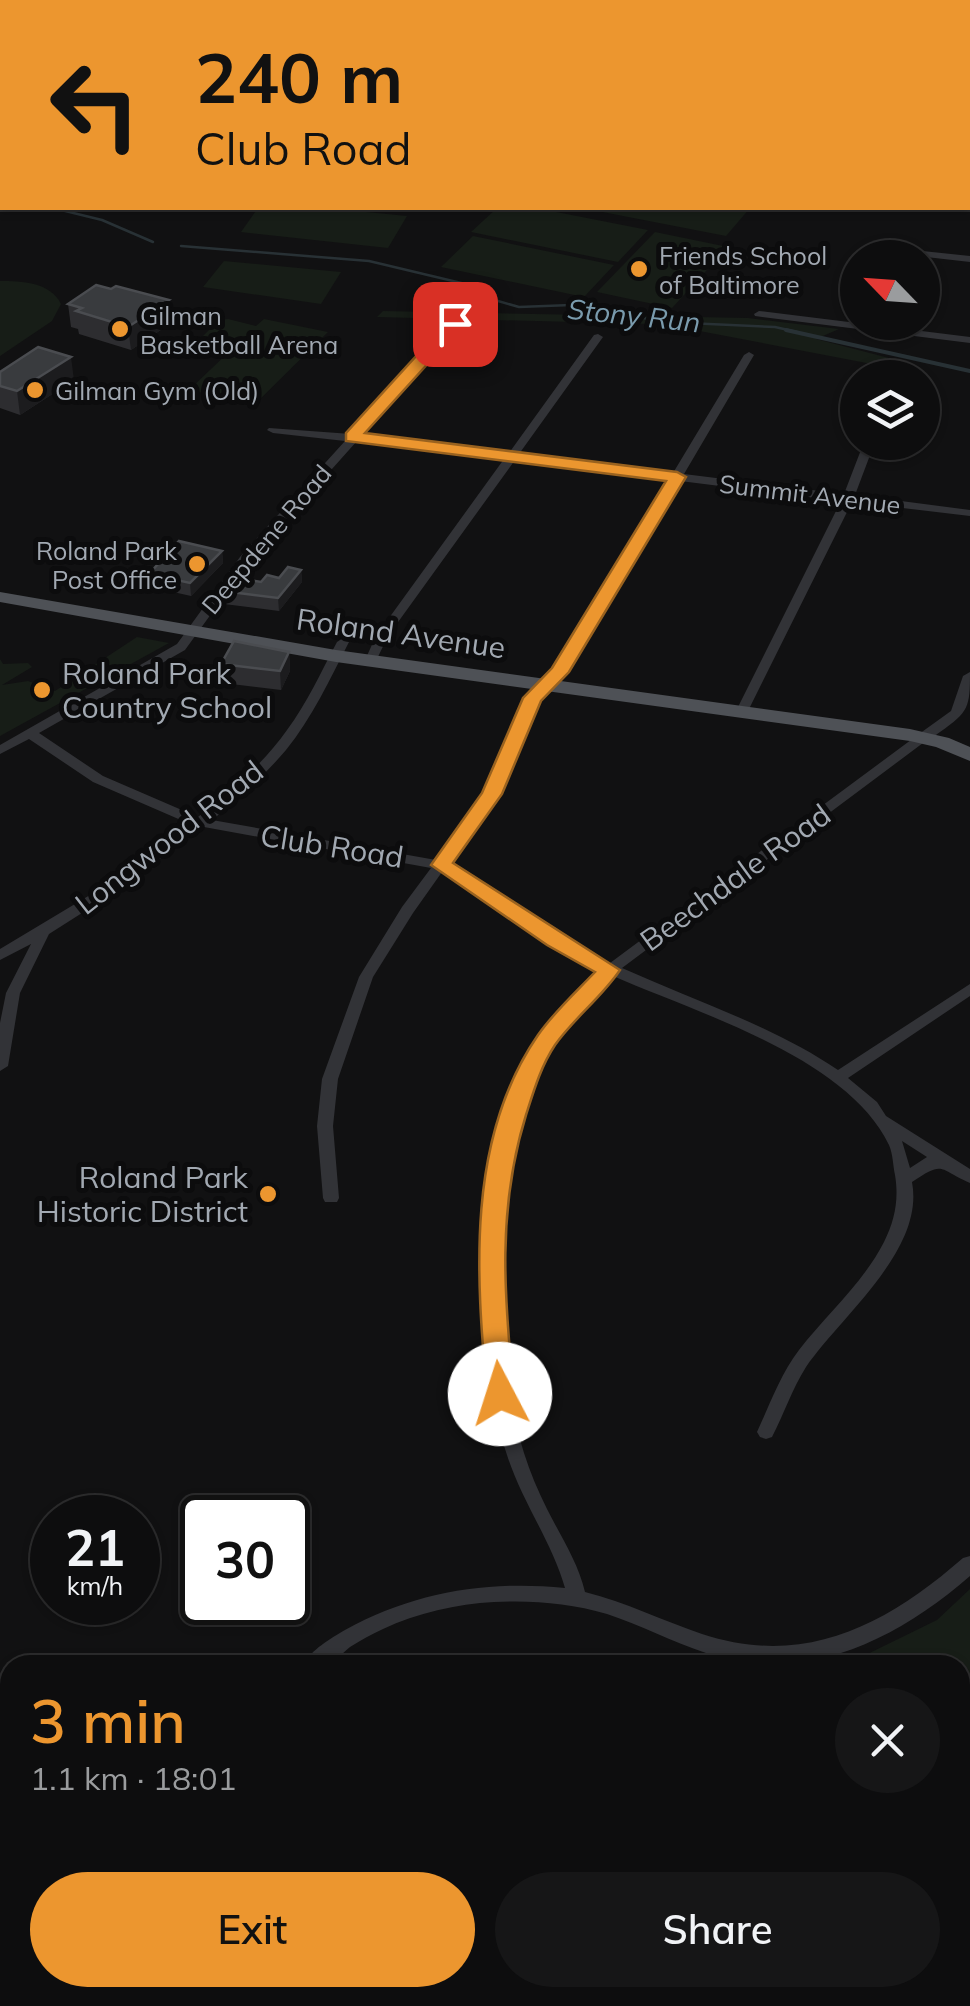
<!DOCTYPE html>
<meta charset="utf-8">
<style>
:root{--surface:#0d0d0e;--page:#161617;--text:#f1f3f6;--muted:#9a9c9e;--line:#2d2d2e;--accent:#ec962f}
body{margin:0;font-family:Mulish,sans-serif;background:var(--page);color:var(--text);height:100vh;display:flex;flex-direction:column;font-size:38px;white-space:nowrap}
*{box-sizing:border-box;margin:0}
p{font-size:32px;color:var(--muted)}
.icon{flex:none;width:55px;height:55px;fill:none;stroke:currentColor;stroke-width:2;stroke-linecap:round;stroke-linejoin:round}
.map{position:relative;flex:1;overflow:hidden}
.details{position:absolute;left:0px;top:1655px;width:970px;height:352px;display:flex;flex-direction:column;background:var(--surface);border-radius:30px 30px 0 0;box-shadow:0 2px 8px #0004,0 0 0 2px var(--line)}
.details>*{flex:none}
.hud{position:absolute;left:0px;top:0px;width:970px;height:210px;box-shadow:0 2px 8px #0004,0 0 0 2px var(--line);background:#ec962f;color:#111;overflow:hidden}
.needle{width:65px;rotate:295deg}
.controls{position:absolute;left:840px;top:240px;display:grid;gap:20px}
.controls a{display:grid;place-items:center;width:100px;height:100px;border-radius:50%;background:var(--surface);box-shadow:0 2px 8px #0004,0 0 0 2px var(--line);font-size:50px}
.speed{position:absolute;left:30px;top:1495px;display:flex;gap:20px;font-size:50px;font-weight:700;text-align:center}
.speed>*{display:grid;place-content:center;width:130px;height:130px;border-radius:50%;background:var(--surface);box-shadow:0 2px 8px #0004,0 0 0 2px var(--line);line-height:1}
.speed small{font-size:25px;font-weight:400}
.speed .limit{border:5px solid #111;border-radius:15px;background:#fff;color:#111}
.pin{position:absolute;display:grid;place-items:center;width:85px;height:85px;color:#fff;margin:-42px;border-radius:20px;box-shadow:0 5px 15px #0006}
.me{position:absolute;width:110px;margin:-55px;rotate:355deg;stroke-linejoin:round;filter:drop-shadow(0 0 8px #0008)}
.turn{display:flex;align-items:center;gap:35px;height:210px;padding:0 30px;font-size:45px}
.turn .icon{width:130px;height:130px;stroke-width:2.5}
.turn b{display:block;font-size:70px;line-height:85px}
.round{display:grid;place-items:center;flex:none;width:105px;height:105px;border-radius:52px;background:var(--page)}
.summary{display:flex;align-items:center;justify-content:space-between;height:170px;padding:0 30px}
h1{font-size:60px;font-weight:600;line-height:75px;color:var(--accent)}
.cta{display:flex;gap:20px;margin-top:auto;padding:20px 30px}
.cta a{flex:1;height:115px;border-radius:60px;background:var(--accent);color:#111;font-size:40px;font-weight:600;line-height:115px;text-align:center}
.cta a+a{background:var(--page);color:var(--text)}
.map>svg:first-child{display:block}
.green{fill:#171d17}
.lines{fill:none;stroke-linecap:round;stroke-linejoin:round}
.stream-far2{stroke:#283135;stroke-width:2.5}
.stream-far1{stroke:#283135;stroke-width:4}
.stream{stroke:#283135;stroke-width:6}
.minor{fill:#323337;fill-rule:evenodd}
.tertiary{fill:#323337;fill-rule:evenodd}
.primary{fill:#4e5156;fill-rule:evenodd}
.wall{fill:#2d2d30}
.shaded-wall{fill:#1c1c1e}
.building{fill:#393b3e;stroke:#4a4c50;stroke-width:2.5}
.route{fill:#ec962f;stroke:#99621f;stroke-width:2.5}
.poi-dot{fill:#ec962f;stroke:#0c0c0d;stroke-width:4}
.labels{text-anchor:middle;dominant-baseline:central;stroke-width:10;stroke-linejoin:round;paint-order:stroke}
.far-poi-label{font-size:25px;fill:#a2a9b2;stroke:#0c0c0d;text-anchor:start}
.far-street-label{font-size:25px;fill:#a2a9b2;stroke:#0c0c0d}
.far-water-label{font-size:28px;font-style:italic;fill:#7a9bad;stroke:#0c0c0d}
.street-label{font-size:30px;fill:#a2a9b2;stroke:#0c0c0d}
.poi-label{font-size:30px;fill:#a2a9b2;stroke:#0c0c0d;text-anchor:start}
</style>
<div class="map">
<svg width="970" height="2006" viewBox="0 0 970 2006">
<rect width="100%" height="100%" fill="#111112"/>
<g class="green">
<path d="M258,208h68l81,8 -19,32 -147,-16z"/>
<path d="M497,208h39l112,22 -30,32 -147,-30z"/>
<path d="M582,208h168l-24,28z"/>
<path d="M655,232l73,15 -56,61 -75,-16z"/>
<path d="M473,236l141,29 -30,32 -143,-30z"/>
<path d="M224,261l117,11 -20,32 -118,-17z"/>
<path d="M0,281c22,0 50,1 61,23l-9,17 -52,35z"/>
<path d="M383,311l365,7 91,11 -23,10 92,24 -5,7 -214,-41 1,-4 -313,-8z"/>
<path d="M228,319l28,7 8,-7 64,13 -73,72 -66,-14 42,-40 -31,-11 19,-19z"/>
<path d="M137,637l32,6 -169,93v-77l3,5 25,-1 4,4 -30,18 26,-4 27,10z"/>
<path d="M970,1589v417h-608l3,-8h595v-333h-115l92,-45z"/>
</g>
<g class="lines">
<g class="stream-far2">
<path d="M53,208l49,12 51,22"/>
<path d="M181,246l188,15 109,26 20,14 21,6 52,-2 94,17 110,5 22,5"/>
</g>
<path class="stream-far1" d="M786,330l184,41"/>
<g class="stream">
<path d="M777,1998l12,8"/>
<path d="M831,1998h34"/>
</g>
<g class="minor">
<path d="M348,0h9l-2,2h-9z"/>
<path d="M597,0h9l-2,2h-9z"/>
<path d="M721,0h9l-2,2h-8z"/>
<path d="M847,0h9l-2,2h-8z"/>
<rect x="0" y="28" width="2" height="4"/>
<path d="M968,119l2,1v6l-2,-1z"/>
<rect x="968" y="184" width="2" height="6"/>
<path d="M894,248l76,8v6l-79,-9 -2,-2z"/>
<path d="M759,311l211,26v6l-215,-27 -1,-2z"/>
<path d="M455,321l4,1v4l-97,109 147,18 85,-118 4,-1 5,3 -84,117 154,19 71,-118 5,-3 5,3 -70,119 160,20 20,-52h11l-20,53 115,15v6l-118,-14 -104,209 -6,4 -6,-4 105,-210 -161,-20 -114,191 -28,28 -39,94 -51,70c58,26 104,72 162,99l309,-229 5,-1 7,4 -309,231c73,33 149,57 216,102l132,-86v12l-122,82 29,24 9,14 84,53v14c-32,-14 -25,-23 -58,-1 13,68 -71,134 -106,185 -14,22 -22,47 -34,70l-6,2 -6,-2 -3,-5c13,-28 23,-57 42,-82 28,-36 64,-67 85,-108 11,-22 15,-43 11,-67 -2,-9 -2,-21 -6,-30 -42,-88 -192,-132 -276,-169 -29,25 -55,53 -73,87 -54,104 -51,280 -16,390 6,19 14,38 23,56 14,28 31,53 38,83 41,10 78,29 117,42 103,34 184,-9 261,-76l7,-2v20c-75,65 -164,109 -264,77 -34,-11 -65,-28 -99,-39 -37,-11 -75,-14 -113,-12 -37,2 -77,11 -111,27 -11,5 -22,11 -33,18 -7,5 -15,16 -24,18 -6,2 -16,0 -23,0 8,-15 28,-27 42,-35 69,-38 143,-50 220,-42 -13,-46 -43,-86 -58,-133 -37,-115 -37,-281 17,-390 19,-37 46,-67 77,-95 -57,-26 -103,-70 -159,-98l-29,41 -40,64 -35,102 -5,47 6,72 -2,4h-12l-2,-4 -6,-72 5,-47 37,-102 43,-70 29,-39 -227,-41 -89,65 -66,42 -29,59 -12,73 -8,5v-48l6,-30 25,-49 -31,16v-11l105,-63 85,-62 -97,-42 -64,-43 -29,15v-9l177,-101 63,-87 105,-116 -72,-8 -6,-3 2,-2 82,6 100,-112zM357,441l147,18 -128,177 -11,24 6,4 4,-1 13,-27 127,-176 154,19 -114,191 -29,28 -41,95 -49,67 -224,-40c26,-21 52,-44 74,-70 26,-32 44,-71 63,-108l-2,-3 -4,-1 -6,4c-16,30 -30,61 -50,88 -24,34 -57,62 -89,87l-95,-41 -64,-43 146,-83 63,-87zM902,1141l25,16 -17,11z"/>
<path d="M908,366l5,3 -4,9h-11l6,-11z"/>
<path d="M10,1867v20l-10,1v-20z"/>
<path d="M113,1998h22l-3,8h-22z"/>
</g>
<path class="tertiary" d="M970,672c0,35 -1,40 -30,60 -8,6 -11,9 -21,8l-3,-3 3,-3 32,-23 12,-35z"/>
<g class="primary">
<path d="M547,0h30l1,2h-29z"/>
<rect x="968" y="43" width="2" height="8"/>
<path d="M0,592l336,58 574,79 39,9 21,9v14l-34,-14 -26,-6 -574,-79 -336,-60z"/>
</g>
</g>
<g class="wall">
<path d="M169,300l2,23 -40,27 -52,-16 -1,-5 -7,-2 -3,-23z"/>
<path d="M0,372l74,8 -54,35 -20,-7z"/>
<path d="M222,551l1,12 -32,33 -40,-9 -2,-13z"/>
<path d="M301,570l1,12 -23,29 -55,-7 -1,-13 56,-13z"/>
<path d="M289,652l1,19 -9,19 -58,-7 -2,-19z"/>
</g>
<g class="shaded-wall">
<path d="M169,300l2,23 -40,27 -3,-23z"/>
<path d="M71,357l3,23 -54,35 -3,-24z"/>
<path d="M222,551l1,12 -32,33 -1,-13z"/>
<path d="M301,570l1,12 -23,29 -1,-13z"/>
<path d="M289,652l1,19 -9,19 -1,-19z"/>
</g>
<g class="building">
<path d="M413,0h9l20,2h-32z"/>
<path d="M96,285l15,4 5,-3 53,14 -41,27 -52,-16 6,-3 -14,-4z"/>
<path d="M38,347l33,10 -54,34 -17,-5v-14z"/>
<path d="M179,541l43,10 -32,32 -41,-9z"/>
<path d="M288,567l13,3 -23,28 -55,-7 12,-14 26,5 6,-7 12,3z"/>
<path d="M234,641l55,11 -9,19 -59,-7z"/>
</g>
<path class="route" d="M455,319l8,5 -2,3 -96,106 312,39 9,5 -117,195 -28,29 -39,93 -49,69 167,107c-18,27 -46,48 -65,75 -14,21 -21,45 -29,70 -29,93 -22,183 -12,279l-4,8 -10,3 -9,-3 -4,-8c-11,-119 -21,-255 51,-359 16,-23 38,-43 57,-63l-48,-27 -116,-80 51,-72 41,-95 29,-30 114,-187 -320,-40v-8l103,-113z"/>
<g class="poi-dot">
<circle cx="639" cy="269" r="10"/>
<circle cx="120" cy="329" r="10"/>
<circle cx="35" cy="390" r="10"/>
<circle cx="197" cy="564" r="10"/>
<circle cx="42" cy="690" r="10"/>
<circle cx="268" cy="1194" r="10"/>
</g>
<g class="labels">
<g class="far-poi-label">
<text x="659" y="255">Friends School<tspan x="659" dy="29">of Baltimore</tspan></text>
<text x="140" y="315">Gilman<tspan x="140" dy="29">Basketball Arena</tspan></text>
<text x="55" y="390">Gilman Gym (Old)</text>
<text x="177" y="550" text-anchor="end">Roland Park<tspan x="177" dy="29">Post Office</tspan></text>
</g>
<g class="far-street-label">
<text transform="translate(810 494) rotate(7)">Summit Avenue</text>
<text transform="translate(266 539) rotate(-50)">Deepdene Road</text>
</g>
<g class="far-water-label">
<text transform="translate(634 315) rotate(6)">Stony Run</text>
</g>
<g class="street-label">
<text transform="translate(401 633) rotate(8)">Roland Avenue</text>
<text transform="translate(169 837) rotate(-38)">Longwood Road</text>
<text transform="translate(332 846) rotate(9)">Club Road</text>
<text transform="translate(735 877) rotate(-36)">Beechdale Road</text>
</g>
<g class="poi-label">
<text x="62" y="673">Roland Park<tspan x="62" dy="34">Country School</tspan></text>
<text x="248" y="1177" text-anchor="end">Roland Park<tspan x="248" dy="34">Historic District</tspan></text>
</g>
</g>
</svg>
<div class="controls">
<a><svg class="needle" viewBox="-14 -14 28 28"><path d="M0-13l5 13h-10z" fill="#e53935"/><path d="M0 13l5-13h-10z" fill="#9a9c9e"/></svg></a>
<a><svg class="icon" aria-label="layers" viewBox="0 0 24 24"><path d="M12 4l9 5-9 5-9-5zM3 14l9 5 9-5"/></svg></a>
</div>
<div class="speed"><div>21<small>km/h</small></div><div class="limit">30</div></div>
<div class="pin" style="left:455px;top:324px;background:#d93025"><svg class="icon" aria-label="arrive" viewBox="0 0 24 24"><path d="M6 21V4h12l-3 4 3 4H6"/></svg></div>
<svg class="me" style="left:500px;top:1394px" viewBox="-20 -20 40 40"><circle r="19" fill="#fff"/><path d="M0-13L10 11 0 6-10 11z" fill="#ec962f"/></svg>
<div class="hud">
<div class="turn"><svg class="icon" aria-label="left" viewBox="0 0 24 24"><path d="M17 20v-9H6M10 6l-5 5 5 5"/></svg><div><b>240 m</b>Club Road</div></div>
</div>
<section class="details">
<div class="summary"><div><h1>3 min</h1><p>1.1 km · 18:01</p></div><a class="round"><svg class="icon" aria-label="close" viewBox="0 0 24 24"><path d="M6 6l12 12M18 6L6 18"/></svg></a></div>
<div class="cta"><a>Exit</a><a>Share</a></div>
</section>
</div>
